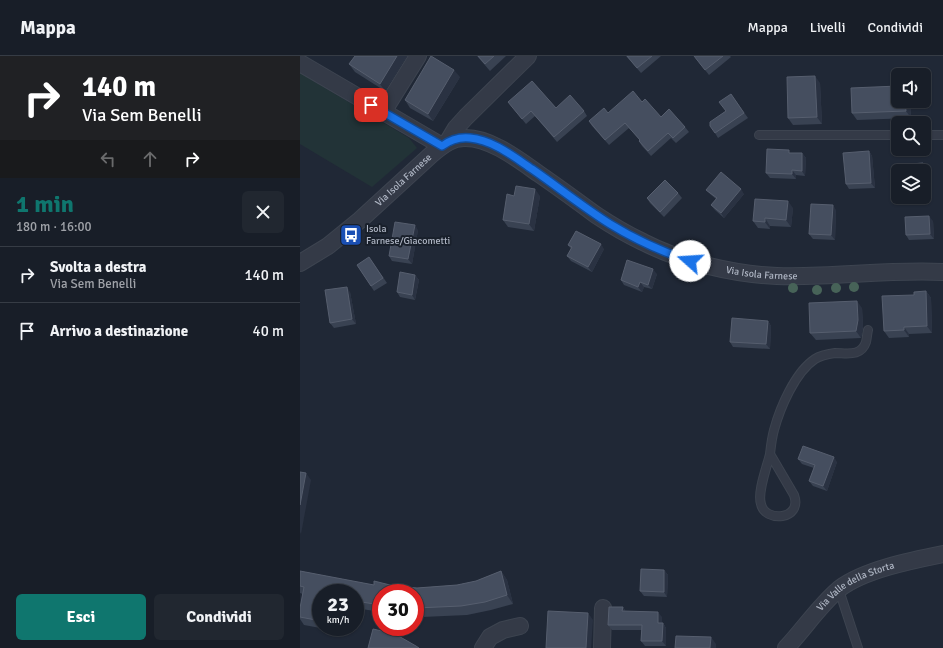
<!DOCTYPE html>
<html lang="it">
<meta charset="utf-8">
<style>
:root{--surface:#181e28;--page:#212730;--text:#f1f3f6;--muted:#9fa2a8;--line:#363c45;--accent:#0f766e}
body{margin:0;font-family:Signika,sans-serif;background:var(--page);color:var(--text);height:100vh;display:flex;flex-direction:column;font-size:15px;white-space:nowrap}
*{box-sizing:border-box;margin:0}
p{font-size:13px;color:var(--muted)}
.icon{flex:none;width:22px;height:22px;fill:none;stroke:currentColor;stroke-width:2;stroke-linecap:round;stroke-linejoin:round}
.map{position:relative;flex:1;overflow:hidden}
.details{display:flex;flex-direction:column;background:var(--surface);width:300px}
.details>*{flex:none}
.banner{background:#202124;color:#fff;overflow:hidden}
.tools{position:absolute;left:591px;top:12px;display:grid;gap:8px}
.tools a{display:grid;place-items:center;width:40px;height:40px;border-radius:6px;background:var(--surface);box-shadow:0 1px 3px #0004,0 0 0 1px var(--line);font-size:20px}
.speed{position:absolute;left:12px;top:528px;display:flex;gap:8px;font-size:20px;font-weight:700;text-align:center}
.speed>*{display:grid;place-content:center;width:52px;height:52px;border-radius:50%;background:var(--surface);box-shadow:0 1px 3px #0004,0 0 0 1px var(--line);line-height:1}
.speed small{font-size:10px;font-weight:400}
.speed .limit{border:6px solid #d22;background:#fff;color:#111}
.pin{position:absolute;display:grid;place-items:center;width:34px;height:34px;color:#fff;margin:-17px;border-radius:8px;box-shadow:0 2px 6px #0006}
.me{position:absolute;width:44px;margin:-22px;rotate:289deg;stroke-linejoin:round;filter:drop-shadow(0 0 3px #0008)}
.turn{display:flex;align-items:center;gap:14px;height:84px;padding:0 16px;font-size:18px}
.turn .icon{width:52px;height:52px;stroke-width:2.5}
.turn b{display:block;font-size:28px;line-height:34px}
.lanes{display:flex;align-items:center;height:38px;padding:0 16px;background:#0003;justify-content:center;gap:20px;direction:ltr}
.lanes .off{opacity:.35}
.round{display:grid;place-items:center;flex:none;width:42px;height:42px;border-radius:6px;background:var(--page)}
.summary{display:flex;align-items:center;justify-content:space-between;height:68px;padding:0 16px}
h1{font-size:24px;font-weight:700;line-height:30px;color:var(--accent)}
.cta{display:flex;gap:8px;margin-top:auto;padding:8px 16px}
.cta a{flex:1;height:46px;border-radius:6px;background:var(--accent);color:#fff;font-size:16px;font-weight:700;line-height:46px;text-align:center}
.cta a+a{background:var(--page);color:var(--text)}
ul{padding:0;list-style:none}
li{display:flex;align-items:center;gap:12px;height:56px;padding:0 16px;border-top:1px solid var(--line)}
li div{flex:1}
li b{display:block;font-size:15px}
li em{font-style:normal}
header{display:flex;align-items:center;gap:24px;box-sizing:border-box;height:56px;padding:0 20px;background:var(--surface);border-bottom:1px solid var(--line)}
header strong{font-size:19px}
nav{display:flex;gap:22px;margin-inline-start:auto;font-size:14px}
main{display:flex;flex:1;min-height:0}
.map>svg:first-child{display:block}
.green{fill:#223337}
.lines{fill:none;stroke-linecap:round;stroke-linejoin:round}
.lane-casing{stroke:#3d4450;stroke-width:10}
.street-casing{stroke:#3d4450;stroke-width:18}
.lane{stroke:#343a47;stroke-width:8}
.street{stroke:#343a47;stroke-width:16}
.tree{fill:#476358}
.wall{fill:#394252}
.shaded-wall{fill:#2a3242}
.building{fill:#454e5f;stroke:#565e6e}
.route-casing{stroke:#114b97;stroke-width:10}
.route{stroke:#1a73e8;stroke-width:7}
.labels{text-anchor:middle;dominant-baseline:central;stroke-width:4;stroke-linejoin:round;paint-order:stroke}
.street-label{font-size:10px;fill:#aeb5c3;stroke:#19202b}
.poi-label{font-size:10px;fill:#aeb5c3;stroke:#19202b;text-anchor:start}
</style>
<header>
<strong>Mappa</strong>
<nav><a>Mappa</a><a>Livelli</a><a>Condividi</a></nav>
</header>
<main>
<section class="details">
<div class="banner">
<div class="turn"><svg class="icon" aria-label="right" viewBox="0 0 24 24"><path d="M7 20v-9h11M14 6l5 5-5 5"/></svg><div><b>140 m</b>Via Sem Benelli</div></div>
<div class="lanes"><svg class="icon off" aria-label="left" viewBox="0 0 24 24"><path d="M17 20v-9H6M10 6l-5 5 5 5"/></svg><svg class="icon off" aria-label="ahead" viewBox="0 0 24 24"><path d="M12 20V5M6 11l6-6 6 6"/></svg><svg class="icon" aria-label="right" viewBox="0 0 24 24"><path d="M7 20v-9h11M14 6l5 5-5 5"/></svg></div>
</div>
<div class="summary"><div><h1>1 min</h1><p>180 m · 16:00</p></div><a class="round"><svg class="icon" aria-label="close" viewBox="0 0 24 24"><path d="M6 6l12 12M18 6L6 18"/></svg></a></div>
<ul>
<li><svg class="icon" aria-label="right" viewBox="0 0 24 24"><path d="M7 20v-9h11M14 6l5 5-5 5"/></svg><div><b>Svolta a destra</b><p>Via Sem Benelli</p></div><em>140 m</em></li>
<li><svg class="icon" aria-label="arrive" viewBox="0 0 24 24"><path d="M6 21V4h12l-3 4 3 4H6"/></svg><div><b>Arrivo a destinazione</b></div><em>40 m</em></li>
</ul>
<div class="cta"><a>Esci</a><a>Condividi</a></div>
</section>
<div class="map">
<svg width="643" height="592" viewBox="0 0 643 592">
<rect width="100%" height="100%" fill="#202836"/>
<path class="green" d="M0,17l109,65 8,10 -45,39 -72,-43z"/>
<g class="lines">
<g class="lane-casing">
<g id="lane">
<path d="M459,79h139"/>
<path d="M624,79h19"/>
<path d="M470,398l24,41c9,25 -29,28 -33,9 -4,-12 6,-37 9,-50 1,-9 2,-17 4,-24 6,-22 21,-58 41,-71 6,-4 13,-5 20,-6 12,0 26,4 31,-11 1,-4 1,-8 2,-12"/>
<path d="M539,534l19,58"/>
</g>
</g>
<g class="street-casing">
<g id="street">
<path d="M0,7l142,83"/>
<path d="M83,56l35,-56"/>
<path d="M147,87l9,-15 10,-11 62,-61"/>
<path id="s1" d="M0,207l28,-17 32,-26 72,-66c10,-8 19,-16 32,-16 26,-1 55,22 75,36 19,13 38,27 57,41 15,10 30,19 47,27 39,20 89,32 134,34 55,2 111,-7 166,-4"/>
<path d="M183,592l7,-11 13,-7 17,-4"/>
<path d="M302,592l1,-40"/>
<path id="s2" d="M486,592c18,-19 33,-42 53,-59 24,-19 74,-29 104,-35"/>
</g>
</g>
<use href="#lane" class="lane"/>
<use href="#street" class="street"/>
</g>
<g class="tree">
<circle cx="554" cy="231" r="5"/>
<circle cx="493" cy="232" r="5"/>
<circle cx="536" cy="232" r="5"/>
<circle cx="517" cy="234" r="5"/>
</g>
<g class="wall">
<path d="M55,0h52l-22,35 -30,-19 -6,-8z"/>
<path d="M177,0h29l-16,15z"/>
<path d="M326,0h35l-20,17z"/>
<path d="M394,0h36l1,1 -22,18z"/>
<path d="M160,21l-27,44 -23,-13 -5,-8z"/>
<path d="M520,27l2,41 -29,1 -5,-7z"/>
<path d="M431,38l17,24 -30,20 -3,-5 11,-22z"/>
<path d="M598,45h12l1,17 -54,2 -5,-7z"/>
<path d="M208,46l48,6 28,3 3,5 -30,26 -22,-26 -9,8z"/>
<path d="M342,46l19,15 24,10 4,5 -13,11 -5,-5 -20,18 -9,-10 -3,-5 1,-1 -11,-12 -20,17 -17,-19 -3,-5 19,-8z"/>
<path d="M569,95l3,5 3,32 -26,1 -3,-5z"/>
<path d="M491,97h11l4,5 -1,18 -9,-1v4l-26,-1 -4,-5z"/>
<path d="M627,112l1,20 -4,1v-18z"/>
<path d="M406,134l38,4 -20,24 -9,-8 -4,-5 5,-6 -6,-5z"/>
<path d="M378,137l4,5 -18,19 -14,-14 -3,-5z"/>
<path d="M214,140h26l-6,35 -26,-4 -5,-7z"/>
<path d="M493,152l-2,19 -21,-1v3l-12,-1 -5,-7z"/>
<path d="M536,154l-1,30 -22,-1 -4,-5z"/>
<path d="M633,165l1,18 -25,1 -3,-5z"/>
<path d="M118,174l-6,34 -20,-3 -3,-5z"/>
<path d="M268,189l36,4 -12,23 -21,-11 -4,-5 4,-7z"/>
<path d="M69,201l18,26 -13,8 -17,-26z"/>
<path d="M357,218l-5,15 -8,-2 -2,5 -18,-7 -3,-5z"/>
<path d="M115,219l4,5 -4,20 -15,-3 -3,-5z"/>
<path d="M626,235l5,7 1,35 -23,1v3l-20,1 -5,-7 30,-36z"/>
<path d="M50,236l6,32 -22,4 -4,-5z"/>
<path d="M562,252l1,19 -2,11 -45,2 -6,-7z"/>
<path d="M468,265l3,5 -1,23 -37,-2 -3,-5z"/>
<path d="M498,403l39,3 -10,29 -14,-5 -4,-5 5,-13 -12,-4z"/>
<path d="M364,514l4,5 -1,22 -23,-1 -4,-5z"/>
<path d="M0,515l74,14 20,1 23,2 40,-3 19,-4 25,-10 6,9 6,24 -22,6 -24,5 -45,2 -7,-1v-23h-34v19l-26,-4v-15h-34v34h22l-1,5 -38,-7 -4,-6v-11l3,-14 -3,-1z"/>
<path d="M323,551l3,5 36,5v6h1l3,5v18h-21l-4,-5 1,-11h-30l-4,-5z"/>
</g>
<g class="shaded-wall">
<path d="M97,0h10l-22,35 -5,-7z"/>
<path d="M154,14l6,7 -27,44 -5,-7z"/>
<path d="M515,20l5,7 2,41 -5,-7z"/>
<path d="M605,45h5l1,17 -5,-7z"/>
<path d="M569,95l3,5 3,32 -4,-5z"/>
<path d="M502,97l4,5 -1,18 -3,-5z"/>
<path d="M623,107l4,5 1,20 -3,-5z"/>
<path d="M492,114l4,5v4l-4,-5z"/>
<path d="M235,133l5,7 -6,35 -5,-7z"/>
<path d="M441,133l3,5 -20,24 -3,-5z"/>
<path d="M488,145l5,7 -2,19 -5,-7z"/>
<path d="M533,149l3,5 -1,30 -4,-5z"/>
<path d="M629,160l4,5 1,18 -4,-5z"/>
<path d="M465,162l5,8v3l-5,-7z"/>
<path d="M115,169l3,5 -6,34 -4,-5z"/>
<path d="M301,188l3,5 -12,23 -4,-5z"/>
<path d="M353,213l4,5 -5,15 -4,-4z"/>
<path d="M115,219l4,5 -4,20 -3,-5z"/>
<path d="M340,226l4,5 -2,5 -4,-5z"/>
<path d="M47,231l3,5 6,32 -4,-5z"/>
<path d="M626,235l5,7 1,35 -5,-7z"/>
<path d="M557,245l5,7 1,19 -2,11 -5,-7z"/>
<path d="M468,265l3,5 -1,23 -4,-5z"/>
<path d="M604,271l5,7v3l-5,-7z"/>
<path d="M534,401l3,5 -10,29 -4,-5z"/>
<path d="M6,417l5,7 -10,54 -1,-2v-27z"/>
<path d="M364,514l4,5 -1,22 -3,-5z"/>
<path d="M201,515l6,9 6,24 -6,-9z"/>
<path d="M323,551l3,5 -4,-1z"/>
<path d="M358,556l4,5v11l-4,-5z"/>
<path d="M288,557l5,7 -2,28h-5z"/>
<path d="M363,567l3,5v18l-4,-5z"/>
<path d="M38,571h5l-1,5z"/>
<path d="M411,581l5,7v4h-6z"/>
</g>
<g class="building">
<path d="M55,0h42l-17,28 -31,-20z"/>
<path d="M131,0l23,14 -26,44 -23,-14z"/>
<path d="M178,0h16l-9,8z"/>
<path d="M327,0h25l-15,12z"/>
<path d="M394,0h29l-18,14z"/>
<path d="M515,20l2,41 -29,1 -1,-41z"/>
<path d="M232,25l24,27 14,-13 14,16 -30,26 -23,-26 -9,8 -14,-17z"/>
<path d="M598,30v15h7l1,10 -54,2 -1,-25z"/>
<path d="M333,35l9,11 3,-3 16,18 8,-8 16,18 -12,11 -5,-5 -20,18 -9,-10 1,-1 -15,-17 -20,17 -16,-19 15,-13 4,5z"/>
<path d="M431,38l13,19 -29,20 -5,-7v-4l16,-11 -7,-9z"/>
<path d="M467,93l22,1v3h13v18l-10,-1v4l-26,-1z"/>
<path d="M569,95l2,32 -25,1 -3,-31z"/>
<path d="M623,107l1,8h-13v-7z"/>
<path d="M421,116l20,17 -20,24 -10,-8 6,-7 -11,-8z"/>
<path d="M365,124l13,13 -18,19 -13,-14z"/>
<path d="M216,130l19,3 -6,35 -26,-4 4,-26 7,2z"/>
<path d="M455,143l33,2 -2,19 -21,-2v4l-12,-1z"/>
<path d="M511,148l22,1 -2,30 -22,-1z"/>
<path d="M629,160l1,18 -24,1 -1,-18z"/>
<path d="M95,166l20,3 -7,34 -19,-3z"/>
<path d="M276,175l25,13 -13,23 -21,-11 5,-9 -4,-2z"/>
<path d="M69,201l14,21 -12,8 -14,-21z"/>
<path d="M327,204l26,9 -5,16 -8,-3 -2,5 -17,-7z"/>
<path d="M100,216l15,3 -3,20 -15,-3z"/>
<path d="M47,231l5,32 -22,4 -5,-33z"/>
<path d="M626,235l1,35 -23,1v3l-20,1 -2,-35 32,-1v-3z"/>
<path d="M557,245l1,19 -2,11 -46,2 -1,-30z"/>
<path d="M432,262l36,3 -2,23 -36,-2z"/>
<path d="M503,390l31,11 -11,29 -14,-5 6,-16 -17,-6z"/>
<path d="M0,416l6,1 -6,32z"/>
<path d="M341,513l23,1v22l-24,-1z"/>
<path d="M0,515l74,14v-4l20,5 23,2 40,-3 19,-4 25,-10 6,24 -22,7 -24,4 -45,2h-1v-15h-34v12l-26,-4v-8h-34v28l-21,-4v-9l4,-21 -4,-1z"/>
<path d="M309,551h14l-1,4 36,1v11h5l-1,18h-21l1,-16h-34z"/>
<path d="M248,555l40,2 -2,35h-40z"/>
<path d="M73,573l22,5 21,12 3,2h-51z"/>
<path d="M376,580l35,1 -1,11h-35z"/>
</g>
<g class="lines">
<g class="route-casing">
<path id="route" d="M71,49l71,41c8,-6 18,-9 28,-8 23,2 44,19 62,31 26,18 51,38 78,55 26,16 50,27 80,37"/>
</g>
<use href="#route" class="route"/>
</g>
<defs>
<g id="bus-square" transform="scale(1.15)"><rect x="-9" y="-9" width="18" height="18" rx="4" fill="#1a4fb4" stroke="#19202b"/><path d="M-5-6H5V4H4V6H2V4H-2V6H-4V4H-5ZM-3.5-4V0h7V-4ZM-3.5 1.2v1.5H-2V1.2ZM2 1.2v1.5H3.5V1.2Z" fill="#fff"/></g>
</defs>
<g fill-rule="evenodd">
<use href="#bus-square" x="51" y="179"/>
</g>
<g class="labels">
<g class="street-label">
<text stroke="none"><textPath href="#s1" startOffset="133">Via Isola Farnese</textPath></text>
<text stroke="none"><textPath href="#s1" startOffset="541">Via Isola Farnese</textPath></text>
<text stroke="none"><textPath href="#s2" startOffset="95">Via Valle della Storta</textPath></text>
</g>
<g class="poi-label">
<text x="66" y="173">Isola<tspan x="66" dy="12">Farnese/Giacometti</tspan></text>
</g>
</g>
</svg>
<div class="tools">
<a><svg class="icon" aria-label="sound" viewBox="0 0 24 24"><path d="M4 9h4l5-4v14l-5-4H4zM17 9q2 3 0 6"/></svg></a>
<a><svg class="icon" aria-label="search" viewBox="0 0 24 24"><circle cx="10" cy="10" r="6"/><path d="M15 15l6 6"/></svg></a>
<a><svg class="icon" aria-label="layers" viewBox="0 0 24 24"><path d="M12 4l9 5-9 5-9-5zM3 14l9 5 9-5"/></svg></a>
</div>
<div class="speed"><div>23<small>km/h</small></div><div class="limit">30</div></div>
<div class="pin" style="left:71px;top:49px;background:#d93025"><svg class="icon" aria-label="arrive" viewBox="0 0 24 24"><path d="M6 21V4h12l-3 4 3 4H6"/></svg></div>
<svg class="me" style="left:390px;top:205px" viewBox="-20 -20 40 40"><circle r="19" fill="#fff"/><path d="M0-13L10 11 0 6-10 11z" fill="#1a73e8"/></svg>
</div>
</main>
